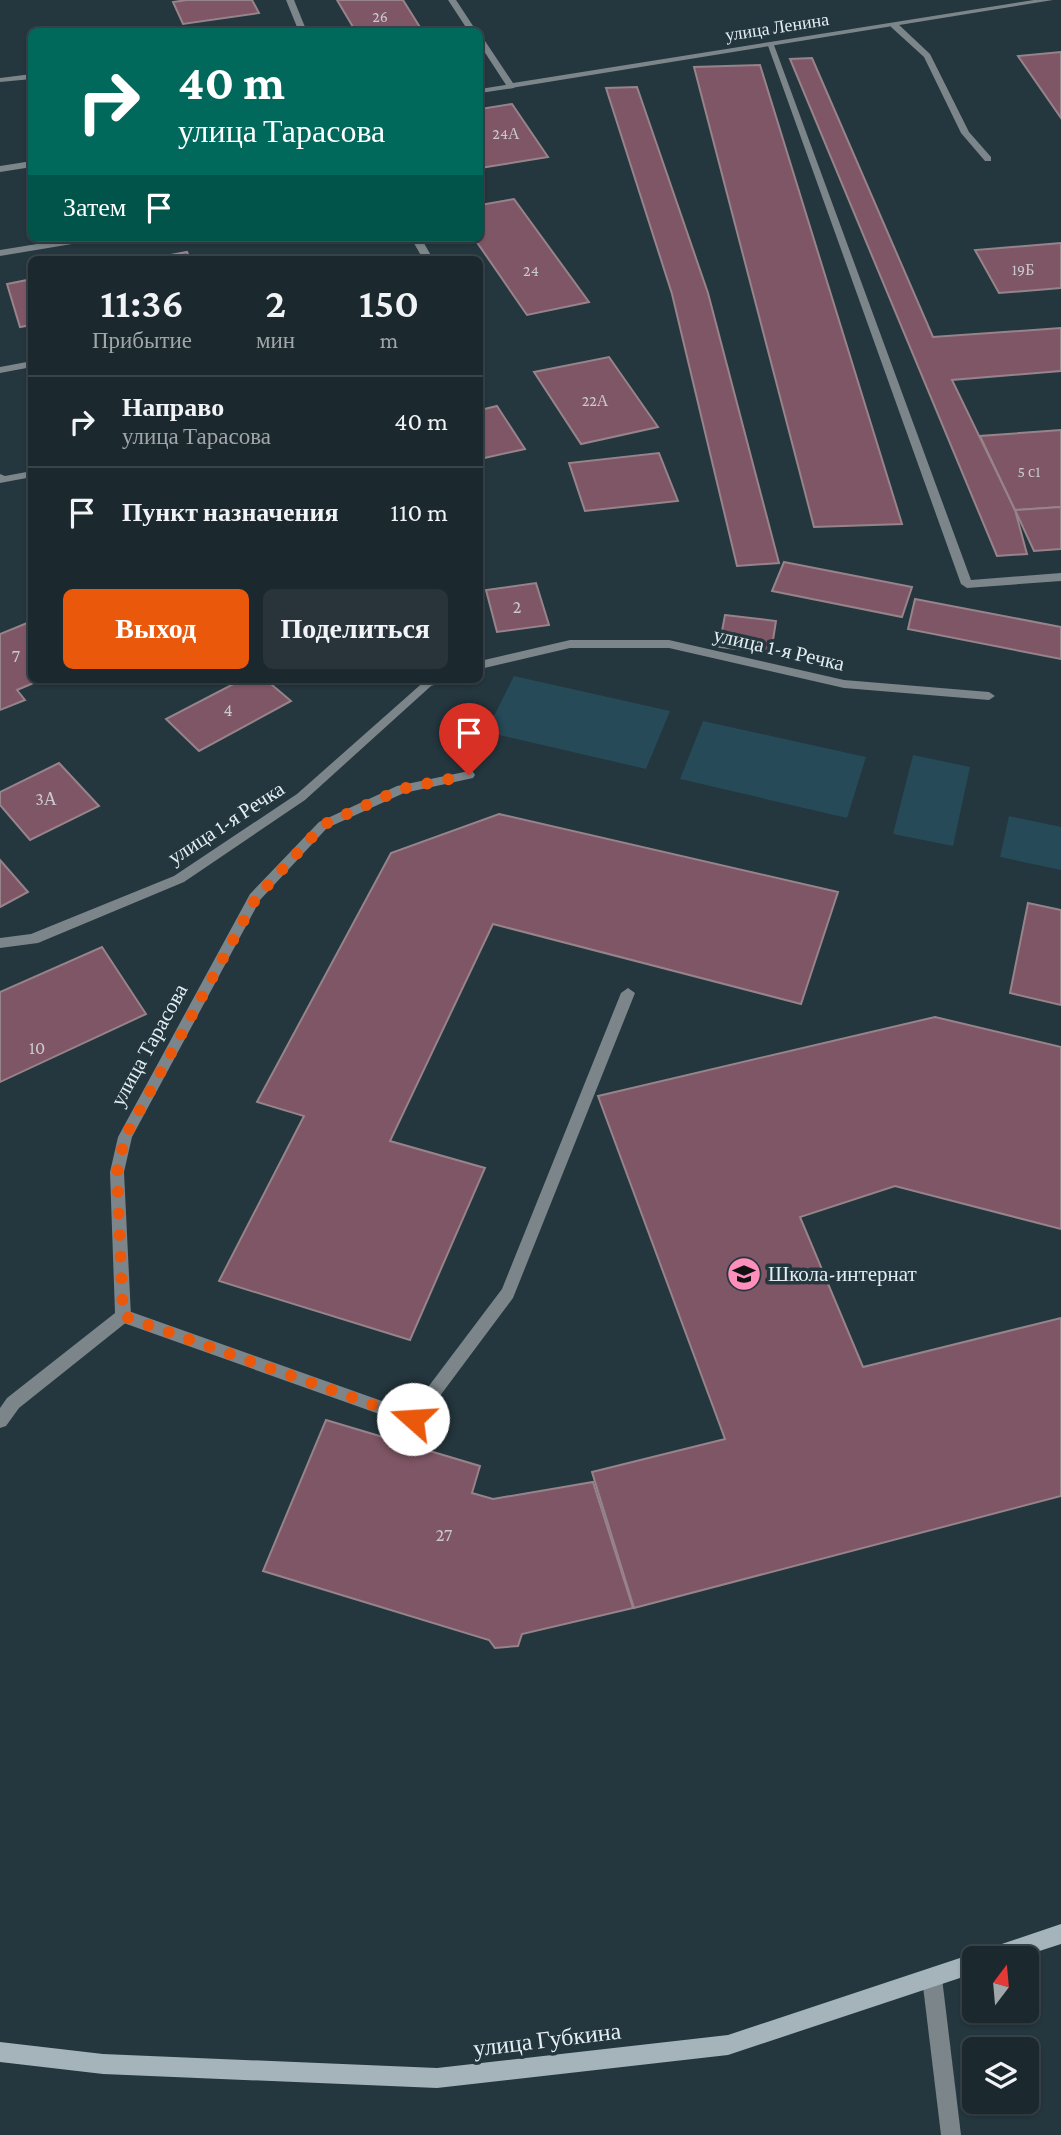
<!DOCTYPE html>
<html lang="ru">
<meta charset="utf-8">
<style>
:root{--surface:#1b282e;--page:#28343a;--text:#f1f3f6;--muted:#a0a6aa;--line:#39444a;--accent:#ea580c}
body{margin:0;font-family:"Crimson Pro",serif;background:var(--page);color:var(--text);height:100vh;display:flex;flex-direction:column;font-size:26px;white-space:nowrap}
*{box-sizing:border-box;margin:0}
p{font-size:23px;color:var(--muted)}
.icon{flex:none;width:38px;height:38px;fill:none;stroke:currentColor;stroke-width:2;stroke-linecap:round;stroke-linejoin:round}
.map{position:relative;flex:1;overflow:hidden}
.sheet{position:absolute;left:28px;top:256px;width:455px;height:427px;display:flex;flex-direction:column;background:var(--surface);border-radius:10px;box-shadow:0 2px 5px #0004,0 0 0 2px var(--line)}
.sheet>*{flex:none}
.top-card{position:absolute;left:28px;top:28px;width:455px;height:214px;border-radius:10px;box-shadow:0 2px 5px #0004,0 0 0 2px var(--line);background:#00695c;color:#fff;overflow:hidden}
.needle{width:46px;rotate:16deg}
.fabs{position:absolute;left:962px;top:1946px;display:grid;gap:14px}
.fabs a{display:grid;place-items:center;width:77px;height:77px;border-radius:10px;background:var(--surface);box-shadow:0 2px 5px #0004,0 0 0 2px var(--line);font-size:35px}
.pin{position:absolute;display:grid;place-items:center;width:60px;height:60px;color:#fff;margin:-72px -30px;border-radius:50% 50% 50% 0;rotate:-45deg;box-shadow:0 0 7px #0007}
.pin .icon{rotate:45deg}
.me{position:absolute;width:77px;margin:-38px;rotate:289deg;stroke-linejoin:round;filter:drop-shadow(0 0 5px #0008)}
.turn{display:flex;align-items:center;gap:24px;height:147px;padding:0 35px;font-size:32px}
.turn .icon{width:91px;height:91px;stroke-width:2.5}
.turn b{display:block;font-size:49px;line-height:60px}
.then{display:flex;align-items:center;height:66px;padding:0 35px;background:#0003;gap:14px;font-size:26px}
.eta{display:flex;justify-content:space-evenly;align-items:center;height:119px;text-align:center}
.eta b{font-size:42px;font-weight:600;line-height:49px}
.cta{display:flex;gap:14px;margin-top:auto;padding:14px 35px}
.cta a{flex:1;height:80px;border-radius:10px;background:var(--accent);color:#fff;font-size:28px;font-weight:600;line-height:80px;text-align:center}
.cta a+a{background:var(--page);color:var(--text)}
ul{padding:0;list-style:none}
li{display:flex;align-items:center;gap:21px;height:91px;padding:0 35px;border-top:2px solid var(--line)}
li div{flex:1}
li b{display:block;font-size:26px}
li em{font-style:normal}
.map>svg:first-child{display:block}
.green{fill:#264a58}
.building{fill:#7f5665;stroke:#97838a;stroke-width:2}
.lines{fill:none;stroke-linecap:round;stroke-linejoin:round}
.lane{fill:#7c8589;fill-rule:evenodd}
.street{fill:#7c8589;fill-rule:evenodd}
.secondary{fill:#a5b3ba;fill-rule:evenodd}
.route{stroke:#ea580c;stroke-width:12;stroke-dasharray:0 21.6}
.labels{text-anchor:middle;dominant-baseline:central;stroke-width:7;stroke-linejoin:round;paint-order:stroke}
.far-number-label{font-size:16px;fill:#cac8d0}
.far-street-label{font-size:18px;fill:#e3eef3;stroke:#24363e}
.number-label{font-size:18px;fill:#cac8d0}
.street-label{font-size:21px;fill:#e3eef3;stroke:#24363e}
.poi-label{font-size:21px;fill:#e3eef3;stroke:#24363e;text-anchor:start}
.near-street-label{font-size:24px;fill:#e3eef3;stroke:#24363e}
</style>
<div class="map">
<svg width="1061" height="2135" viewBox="0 0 1061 2135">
<rect width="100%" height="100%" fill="#24363e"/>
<g class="green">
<path d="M514,676l156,35 -24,58 -160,-37z"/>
<path d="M703,721l163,36 -19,61 -167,-39z"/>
<path d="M913,755l57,12 -17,79 -60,-12z"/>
<path d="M1009,816l52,11v43l-61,-13z"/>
</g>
<g class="building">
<path d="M187,0h65l7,13 -76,11 -10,-22z"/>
<path d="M337,0h66l20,32h-67z"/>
<path d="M1061,52v66l-43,-62z"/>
<path d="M812,58l121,279 128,-9v43l-109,9 63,130 12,44 -30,2 -207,-497z"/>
<path d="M760,65l142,459 -88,3 -120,-460z"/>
<path d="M637,87l71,206 71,270 -42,3 -65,-272 -66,-206z"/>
<path d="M512,104l36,53 -68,11v-59z"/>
<path d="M514,199l75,103 -62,13 -53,-77h6v-33z"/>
<path d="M1061,243v45l-62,5 -24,-43z"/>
<path d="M187,252l3,7h-41z"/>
<path d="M32,279v46l-12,2 -13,-43z"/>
<path d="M609,357l49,70 -77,17 -47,-72z"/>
<path d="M497,406l28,43 -45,10v-49z"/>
<path d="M1061,430v77l-46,3 -35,-74z"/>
<path d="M659,453l19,48 -93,10 -16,-48z"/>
<path d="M1061,507v42l-27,2 -19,-41z"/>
<path d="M784,562l128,25 -10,30 -130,-26z"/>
<path d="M536,583l13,42 -52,7 -11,-42z"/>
<path d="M915,599l146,28v32l-153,-30z"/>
<path d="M725,615l51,6 -5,32 -52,-6z"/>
<path d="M32,621v58h11l-26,11 8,10 -25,10v-76z"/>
<path d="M243,679h22l26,22 -92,50 -33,-32z"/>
<path d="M59,763l40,43 -69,34 -30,-35v-13z"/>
<path d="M499,814l339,78 -37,112 -308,-80 -103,217 95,27 -75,172 -191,-59 85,-165 -47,-14 134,-249z"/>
<path d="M0,860l28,32 -28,15z"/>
<path d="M1028,903l33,7v95l-51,-12z"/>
<path d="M102,947l44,67 -146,68v-90z"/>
<path d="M935,1017l126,30v182l-166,-43 -95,31 63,150 198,-49v178l-427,112 -42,-136 133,-33 -127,-343z"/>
<path d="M326,1420l154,46 -8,27 21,6 100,-17 40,126 -111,26 -4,12 -23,2 -6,-8 -226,-69z"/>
</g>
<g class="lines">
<g class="lane">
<path d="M286,0h8l13,32h-8z"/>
<path d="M891,23h6l33,31 39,78 22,25v4h-6l-24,-28 -37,-76 -33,-30z"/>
<path d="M767,43l7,2 197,535 90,-7v8l-94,7 -6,-4z"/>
<path d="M32,74v5l-32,3v-4z"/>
<path d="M511,84l4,2 -1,2 -34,5v-4z"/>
<path d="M32,161v6l-32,5v-6z"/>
<path d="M74,238h21l-5,3 -90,15v-6z"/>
<path d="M411,238h10l12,21h-10z"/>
<path d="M32,361v6l-32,6v-6z"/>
<path d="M32,471v6l-32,6v-9l5,2z"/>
<path d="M628,988l7,5 -122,305 -94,126 -6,2 -295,-105 -3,-5 3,-5 5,-2 287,102 92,-122 119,-296z"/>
</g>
<g class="street">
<path d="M448,0h8l21,32h-8z"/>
<path d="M1034,0h19l-542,88h-3l-28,-43v-7h3l30,45z"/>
<path d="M570,640h99l175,40 145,12 6,4 -6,4 -145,-12 -175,-40h-99l-90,21v-8z"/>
<path d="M427,679h19l-2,3 -13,4 -126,114 -121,82 -146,61 -38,5v-10l31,-4 143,-58 123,-82z"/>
<path d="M469,771l4,1 2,3 -2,3 -69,15 -77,35 -67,72 -128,237 -8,35 7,144 -3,5 -109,87 -13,18 -6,2v-20l7,-10 108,-85 -5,-141 8,-35 132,-243 69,-72 78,-36z"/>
<path d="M932,1968l7,3 3,7 19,157h-20l-19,-157 3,-7z"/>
</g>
<path class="secondary" d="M1061,1924v20l-43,14h-43v15l-247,82 -291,33 -334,-14 -103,-12v-20l103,12 334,14 291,-33 247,-82 6,3 2,-5 7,-3z"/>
</g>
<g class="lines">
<path class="route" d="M413,1419l-290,-103 -6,-144 8,-35 131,-239 67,-73 78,-36 68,-14"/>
</g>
<defs>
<g id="school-disc" transform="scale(1.75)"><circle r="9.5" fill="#fe8ebc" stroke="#24363e"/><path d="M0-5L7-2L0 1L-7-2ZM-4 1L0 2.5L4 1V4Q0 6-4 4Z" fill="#111"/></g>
</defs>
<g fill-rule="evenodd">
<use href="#school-disc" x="744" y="1274"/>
</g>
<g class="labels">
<g class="far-number-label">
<text x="380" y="16">26</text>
<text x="506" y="133">24А</text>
<text x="1023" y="269">19Б</text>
<text x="531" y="270">24</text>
<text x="595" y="400">22А</text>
<text x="1029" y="471">5 с1</text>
</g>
<g class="far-street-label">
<text transform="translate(777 27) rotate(-9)">улица Ленина</text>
</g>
<g class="number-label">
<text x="517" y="607">2</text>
<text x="16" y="656">7</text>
<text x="228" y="710">4</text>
<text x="46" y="799">3А</text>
<text x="37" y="1048">10</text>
<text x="444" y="1535">27</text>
</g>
<g class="street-label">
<text transform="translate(779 649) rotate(13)">улица 1-я Речка</text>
<text transform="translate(226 823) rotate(-33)">улица 1-я Речка</text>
<text transform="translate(149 1045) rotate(-61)">улица Тарасова</text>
</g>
<g class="poi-label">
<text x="768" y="1274">Школа-интернат</text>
</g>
<g class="near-street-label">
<text transform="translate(547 2039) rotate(-7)">улица Губкина</text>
</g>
</g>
</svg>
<div class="fabs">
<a><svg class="needle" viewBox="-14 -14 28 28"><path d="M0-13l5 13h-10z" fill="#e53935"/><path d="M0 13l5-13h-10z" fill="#a0a6aa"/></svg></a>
<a><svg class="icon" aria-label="layers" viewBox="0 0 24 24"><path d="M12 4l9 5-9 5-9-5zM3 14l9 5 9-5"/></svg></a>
</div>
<div class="pin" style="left:469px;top:775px;background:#d93025"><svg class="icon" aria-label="arrive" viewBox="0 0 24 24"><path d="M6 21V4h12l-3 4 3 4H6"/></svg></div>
<svg class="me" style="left:413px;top:1419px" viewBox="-20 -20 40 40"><circle r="19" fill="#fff"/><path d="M0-13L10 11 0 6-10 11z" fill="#ea580c"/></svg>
<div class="top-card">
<div class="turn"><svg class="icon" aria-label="right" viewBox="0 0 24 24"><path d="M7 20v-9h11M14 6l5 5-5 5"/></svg><div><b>40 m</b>улица Тарасова</div></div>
<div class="then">Затем<svg class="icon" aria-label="arrive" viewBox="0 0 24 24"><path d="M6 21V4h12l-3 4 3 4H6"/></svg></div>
</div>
<section class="sheet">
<div class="eta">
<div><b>11:36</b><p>Прибытие</p></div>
<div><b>2</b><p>мин</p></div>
<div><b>150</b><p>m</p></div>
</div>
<ul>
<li><svg class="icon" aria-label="right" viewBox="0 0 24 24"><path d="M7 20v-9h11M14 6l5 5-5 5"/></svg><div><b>Направо</b><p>улица Тарасова</p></div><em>40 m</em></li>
<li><svg class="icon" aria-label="arrive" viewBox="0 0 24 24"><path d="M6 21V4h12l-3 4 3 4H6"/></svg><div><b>Пункт назначения</b></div><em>110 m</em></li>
</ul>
<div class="cta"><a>Выход</a><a>Поделиться</a></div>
</section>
</div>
